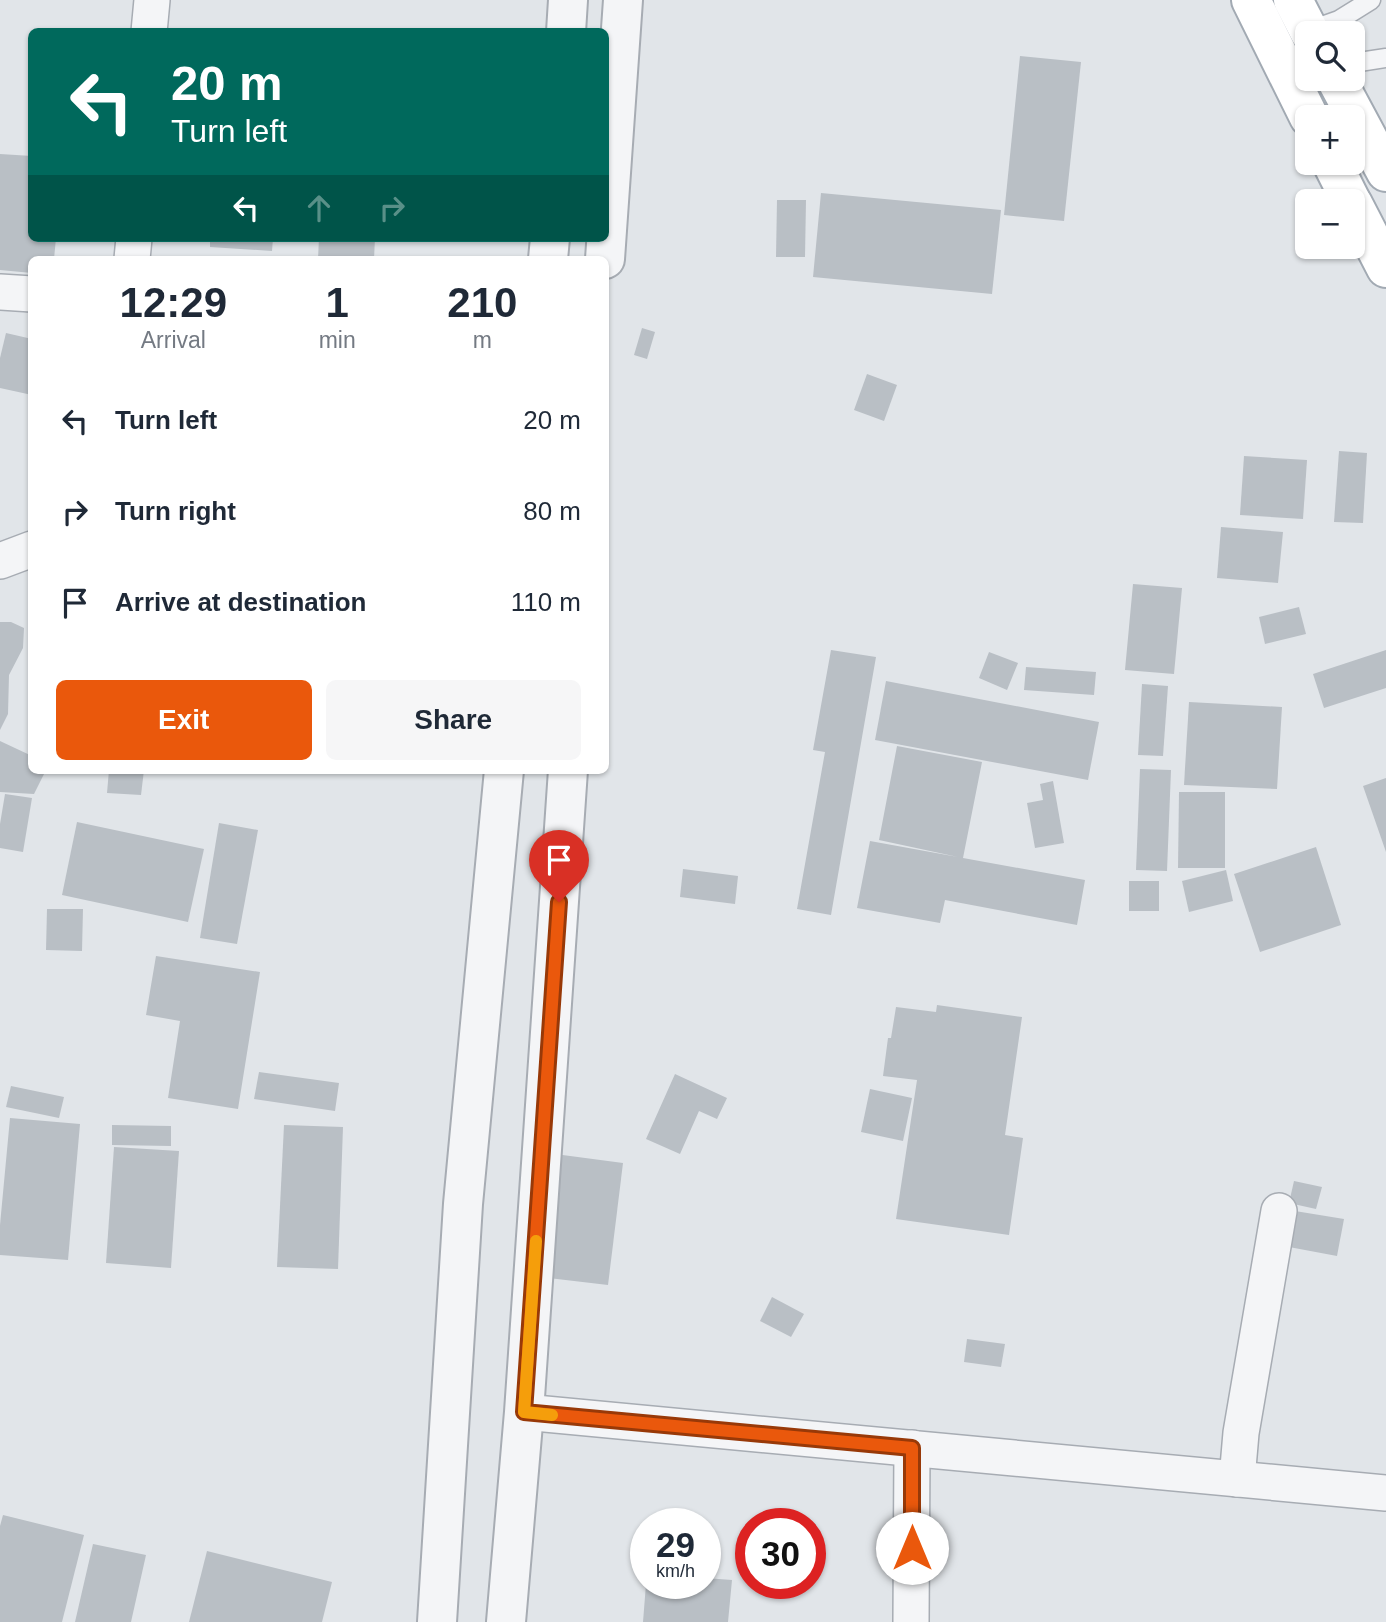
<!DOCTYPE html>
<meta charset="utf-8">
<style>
:root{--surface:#fff;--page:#f6f6f7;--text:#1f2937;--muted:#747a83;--accent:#ea580c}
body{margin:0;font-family:Arial,sans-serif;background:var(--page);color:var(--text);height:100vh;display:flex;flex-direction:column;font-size:26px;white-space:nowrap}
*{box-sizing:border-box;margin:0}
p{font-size:23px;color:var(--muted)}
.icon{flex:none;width:38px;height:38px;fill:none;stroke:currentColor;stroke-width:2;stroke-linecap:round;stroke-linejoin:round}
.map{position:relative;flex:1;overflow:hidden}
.drawer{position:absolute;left:28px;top:256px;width:581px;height:518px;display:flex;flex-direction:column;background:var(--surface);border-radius:10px;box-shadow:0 2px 5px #0004}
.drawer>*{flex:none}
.guide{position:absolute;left:28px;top:28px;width:581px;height:214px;border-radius:10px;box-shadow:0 2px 5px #0004;background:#00695c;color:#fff;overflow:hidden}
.buttons{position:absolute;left:1295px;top:21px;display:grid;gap:14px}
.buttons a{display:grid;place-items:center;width:70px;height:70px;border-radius:10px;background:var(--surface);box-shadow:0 2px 5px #0004;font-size:35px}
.speed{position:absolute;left:630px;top:1508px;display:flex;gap:14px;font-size:35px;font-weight:700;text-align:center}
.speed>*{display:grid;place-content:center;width:91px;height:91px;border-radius:50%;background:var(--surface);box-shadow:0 2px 5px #0004;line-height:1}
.speed small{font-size:18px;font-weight:400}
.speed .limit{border:10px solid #d22;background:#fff;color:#111}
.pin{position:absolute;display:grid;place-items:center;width:60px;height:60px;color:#fff;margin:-72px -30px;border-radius:50% 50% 50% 0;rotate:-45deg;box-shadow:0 0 7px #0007}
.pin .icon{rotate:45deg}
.me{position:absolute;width:77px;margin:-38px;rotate:0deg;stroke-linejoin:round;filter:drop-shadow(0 0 5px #0008)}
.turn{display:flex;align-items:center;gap:24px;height:147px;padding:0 28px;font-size:32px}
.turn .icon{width:91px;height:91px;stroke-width:2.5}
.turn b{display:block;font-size:49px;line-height:60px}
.lanes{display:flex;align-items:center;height:66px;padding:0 28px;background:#0003;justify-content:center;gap:35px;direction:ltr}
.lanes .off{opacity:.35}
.eta{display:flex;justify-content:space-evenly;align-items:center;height:119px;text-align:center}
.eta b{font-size:42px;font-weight:700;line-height:49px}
.button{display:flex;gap:14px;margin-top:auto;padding:14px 28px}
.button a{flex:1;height:80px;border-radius:10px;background:var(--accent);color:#fff;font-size:28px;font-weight:700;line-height:80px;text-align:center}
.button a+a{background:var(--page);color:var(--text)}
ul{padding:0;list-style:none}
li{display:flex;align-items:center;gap:21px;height:91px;padding:0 28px}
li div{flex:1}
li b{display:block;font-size:26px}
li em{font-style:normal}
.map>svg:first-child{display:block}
.building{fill:#b9bfc5}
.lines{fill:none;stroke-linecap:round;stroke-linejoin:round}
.service-casing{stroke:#a7acb3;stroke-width:21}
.minor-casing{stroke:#a7acb3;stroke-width:38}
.tertiary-casing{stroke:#a7acb3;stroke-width:42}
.primary-casing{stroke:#a2aab3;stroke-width:42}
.service{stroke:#f4f5f7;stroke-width:18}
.minor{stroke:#f4f5f7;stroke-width:35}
.tertiary{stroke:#f4f5f7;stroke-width:38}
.primary{stroke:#fff;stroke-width:38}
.route-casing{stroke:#983908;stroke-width:18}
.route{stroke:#ea580c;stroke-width:12}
.slow{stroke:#f59e0b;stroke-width:12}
</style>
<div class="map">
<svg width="1386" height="1622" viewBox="0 0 1386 1622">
<rect width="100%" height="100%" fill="#e1e5e9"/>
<g class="building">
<path d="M1020,56l61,6 -17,159 -60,-6z"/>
<path d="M0,154l32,2v82h24l-2,21h-22v14l-32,-3z"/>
<path d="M821,193l180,17 -9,84 -179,-17z"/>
<path d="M777,200h29l-1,57h-29z"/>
<path d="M210,238h63l-1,13 -62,-4z"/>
<path d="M319,238h56l-1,21h-56z"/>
<path d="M642,328l13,4 -8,27 -13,-4z"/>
<path d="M6,333l26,6v56l-32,-7v-30z"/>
<path d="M867,374l30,11 -13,36 -30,-11z"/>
<path d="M1339,451l28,2 -4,70 -29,-1z"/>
<path d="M1244,456l63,4 -4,59 -63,-4z"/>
<path d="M1221,527l62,5 -5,51 -61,-5z"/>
<path d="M1133,584l49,4 -8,86 -49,-4z"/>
<path d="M1299,607l7,27 -41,10 -6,-27z"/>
<path d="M0,622h11l13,6 -1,20 -14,27 -1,39 -8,16z"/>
<path d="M831,650l45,7 -45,258 -34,-6 28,-157 -12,-2z"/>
<path d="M1386,650v38l-62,20 -11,-34z"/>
<path d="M989,652l29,11 -11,27 -28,-12z"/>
<path d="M1026,667l70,5 -2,23 -70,-5z"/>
<path d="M886,681l213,41 -11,58 -213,-40z"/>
<path d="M1142,684l26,2 -5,70 -25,-1z"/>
<path d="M1189,702l93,5 -5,82 -93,-4z"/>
<path d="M0,741l32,15v14h14l-12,24 -34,-2z"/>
<path d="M897,746l85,16 -19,96 122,22 -8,45 -132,-25 -5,23 -83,-15 13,-67 88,16 -79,-17z"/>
<path d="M1140,769l31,1 -4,101 -31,-1z"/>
<path d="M109,770h35l-3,25 -34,-2z"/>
<path d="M1386,778v74l-23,-66z"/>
<path d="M1053,781l11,62 -29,5 -8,-45 16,-3 -3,-16z"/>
<path d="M1179,792h46v76h-47z"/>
<path d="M5,794l27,4 -9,54 -23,-4v-24z"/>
<path d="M77,822l127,27 -16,73 -126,-27z"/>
<path d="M219,823l39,7 -21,114 -37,-6z"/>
<path d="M1316,847l25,78 -81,27 -26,-78z"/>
<path d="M683,869l55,7 -3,28 -55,-7z"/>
<path d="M1226,870l7,31 -44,11 -7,-31z"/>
<rect x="1129" y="881" width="30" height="30"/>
<path d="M47,909h36l-1,42 -36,-1z"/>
<path d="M156,956l104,16 -22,137 -70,-11 12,-77 -34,-6z"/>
<path d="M937,1005l85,12 -17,118 18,3 -14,97 -113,-16 21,-139 -34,-4 5,-38h3l5,-31 40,5z"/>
<path d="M259,1072l80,11 -4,28 -81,-12z"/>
<path d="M675,1074l52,24 -10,21 -18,-8 -19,43 -34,-15z"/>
<path d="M11,1086l53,11 -5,21 -53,-11z"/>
<path d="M870,1089l42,9 -9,43 -42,-9z"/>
<path d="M10,1118l70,6 -12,136 -68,-5v-30z"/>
<path d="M112,1125l59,1v20l-59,-1z"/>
<path d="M284,1125l59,2 -5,142 -61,-2z"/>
<path d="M114,1147l65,4 -8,117 -65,-5z"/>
<path d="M555,1154l68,9 -15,122 -68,-8z"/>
<path d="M1294,1181l28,6 -6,22 -27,-6z"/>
<path d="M1295,1211l49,8 -7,37 -48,-9z"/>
<path d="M772,1297l32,17 -13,23 -31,-16z"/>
<path d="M967,1339l38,5 -4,23 -37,-5z"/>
<path d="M3,1515l81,20 -22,87h-62v-96z"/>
<path d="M93,1544l53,11 -15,67h-56z"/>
<path d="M207,1551l125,31 -10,40h-133z"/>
<path d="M705,1578l27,2 -4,42h-85l3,-38h59z"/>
</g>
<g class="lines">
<g class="service-casing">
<g id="service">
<path d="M1308,31l31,-11 32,-20"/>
<path d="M1353,63l33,-5"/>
</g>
</g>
<g class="minor-casing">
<g id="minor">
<path d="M149,32l3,-32"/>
<path d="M132,259l2,-21"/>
<path d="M0,292l32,2"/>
<path d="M0,561l32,-12"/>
<path d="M524,1412l862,81"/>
<path d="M1237,1479l4,-46 38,-222"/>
<path d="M911,1622l1,-174"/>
</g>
</g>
<g class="tertiary-casing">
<g id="tertiary">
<path d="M566,32l2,-32"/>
<path d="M548,259l2,-21"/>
<path d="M605,259l18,-259"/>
<path d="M437,1622l26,-418 41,-434"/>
<path d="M506,1622l18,-210 44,-642"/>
</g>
</g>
<g class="primary-casing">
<g id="primary">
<path d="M1251,0l58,117"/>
<path d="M1293,0l17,33"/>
<path d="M1336,79l50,93"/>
<path d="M1332,163l19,38"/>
<path d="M1353,204l33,64"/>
</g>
</g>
<use href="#service" class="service"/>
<use href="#minor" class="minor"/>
<use href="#tertiary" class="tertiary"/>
<use href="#primary" class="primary"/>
</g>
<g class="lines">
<g class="route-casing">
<path id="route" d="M559,902l-35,510 388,36v100"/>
</g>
<use href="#route" class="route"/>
<path class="slow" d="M536,1241l-12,171 28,3"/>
</g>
</svg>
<div class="buttons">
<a><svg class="icon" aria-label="search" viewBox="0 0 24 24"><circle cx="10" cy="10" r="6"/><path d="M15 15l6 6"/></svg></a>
<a>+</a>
<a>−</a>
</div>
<div class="speed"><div>29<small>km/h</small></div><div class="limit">30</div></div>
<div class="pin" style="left:559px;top:902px;background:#d93025"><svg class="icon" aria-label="arrive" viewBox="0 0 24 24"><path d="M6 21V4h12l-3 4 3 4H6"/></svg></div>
<svg class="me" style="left:912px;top:1548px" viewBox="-20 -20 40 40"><circle r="19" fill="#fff"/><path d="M0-13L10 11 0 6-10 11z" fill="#ea580c"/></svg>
<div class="guide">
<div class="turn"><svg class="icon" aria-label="left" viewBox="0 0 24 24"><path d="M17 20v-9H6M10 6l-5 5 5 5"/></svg><div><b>20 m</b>Turn left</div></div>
<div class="lanes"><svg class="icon" aria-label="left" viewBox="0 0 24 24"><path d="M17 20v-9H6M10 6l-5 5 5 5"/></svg><svg class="icon off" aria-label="ahead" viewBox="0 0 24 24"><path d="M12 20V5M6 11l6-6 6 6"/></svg><svg class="icon off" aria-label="right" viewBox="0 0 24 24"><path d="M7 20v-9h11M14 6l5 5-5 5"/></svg></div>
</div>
<section class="drawer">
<div class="eta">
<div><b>12:29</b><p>Arrival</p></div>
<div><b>1</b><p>min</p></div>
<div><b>210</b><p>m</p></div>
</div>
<ul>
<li><svg class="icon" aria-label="left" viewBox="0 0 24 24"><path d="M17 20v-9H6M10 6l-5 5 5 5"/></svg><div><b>Turn left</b></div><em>20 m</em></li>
<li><svg class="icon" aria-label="right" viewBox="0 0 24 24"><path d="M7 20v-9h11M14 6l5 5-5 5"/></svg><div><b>Turn right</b></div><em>80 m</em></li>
<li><svg class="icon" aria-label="arrive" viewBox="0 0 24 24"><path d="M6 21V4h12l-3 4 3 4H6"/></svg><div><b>Arrive at destination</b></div><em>110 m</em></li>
</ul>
<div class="button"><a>Exit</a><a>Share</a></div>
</section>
</div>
